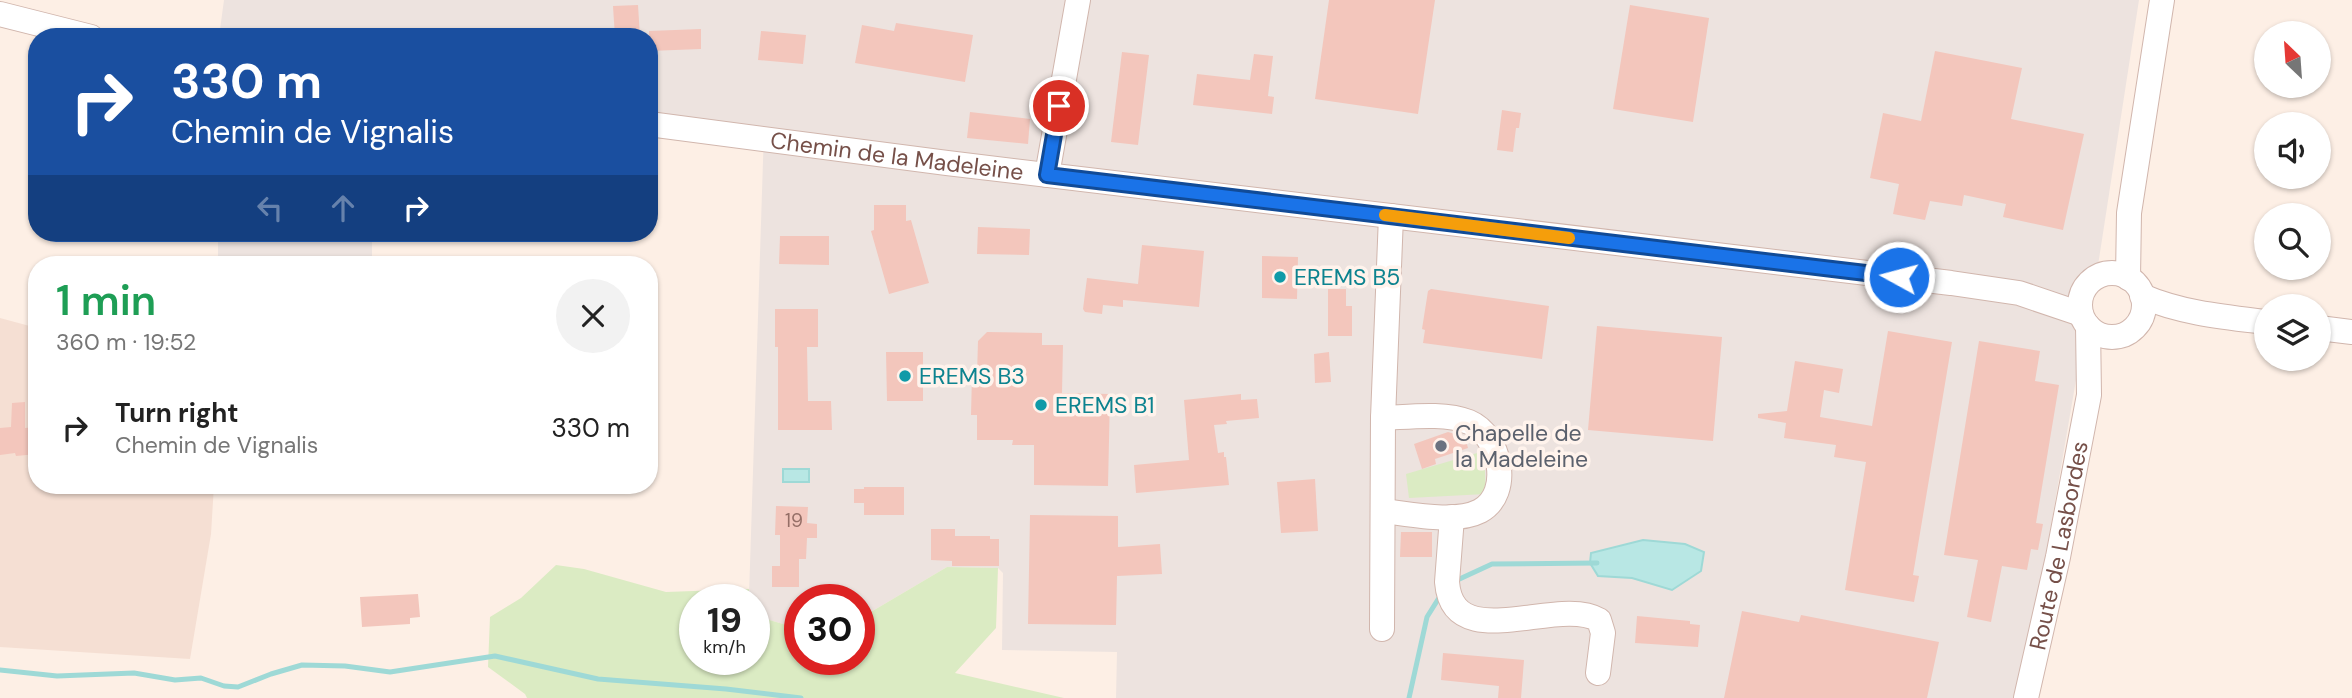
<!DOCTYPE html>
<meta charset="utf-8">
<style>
:root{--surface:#fff;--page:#f2f2f2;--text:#222;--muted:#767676}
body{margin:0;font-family:"DM Sans",sans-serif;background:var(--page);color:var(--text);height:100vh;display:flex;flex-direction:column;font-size:26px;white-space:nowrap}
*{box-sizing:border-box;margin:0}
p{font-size:23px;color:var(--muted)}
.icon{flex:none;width:38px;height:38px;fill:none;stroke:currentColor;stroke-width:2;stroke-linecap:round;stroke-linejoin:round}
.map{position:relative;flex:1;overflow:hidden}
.drawer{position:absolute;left:28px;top:256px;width:630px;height:238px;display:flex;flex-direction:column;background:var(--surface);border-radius:28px;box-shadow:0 2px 5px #0004}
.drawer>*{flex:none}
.top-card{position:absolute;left:28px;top:28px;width:630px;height:214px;border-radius:28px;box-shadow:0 2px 5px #0004;background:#1a4fa0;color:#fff;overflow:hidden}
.needle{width:46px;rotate:335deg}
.buttons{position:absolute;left:2254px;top:21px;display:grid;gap:14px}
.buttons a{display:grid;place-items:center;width:77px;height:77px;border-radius:50%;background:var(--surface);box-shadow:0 2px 5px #0004;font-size:35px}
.speed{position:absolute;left:679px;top:584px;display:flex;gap:14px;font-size:35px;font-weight:700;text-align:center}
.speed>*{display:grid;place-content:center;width:91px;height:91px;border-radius:50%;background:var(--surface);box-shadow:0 2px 5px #0004;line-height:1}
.speed small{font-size:18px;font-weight:400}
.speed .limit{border:10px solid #d22;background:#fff;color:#111}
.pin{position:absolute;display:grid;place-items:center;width:60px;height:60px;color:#fff;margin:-30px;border:4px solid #fff;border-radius:50%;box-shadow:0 2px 7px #0007}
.me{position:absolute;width:77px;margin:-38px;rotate:277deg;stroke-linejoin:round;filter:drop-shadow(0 0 5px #0008)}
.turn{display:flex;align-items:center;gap:24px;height:147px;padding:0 28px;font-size:32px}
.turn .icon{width:91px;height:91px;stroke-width:2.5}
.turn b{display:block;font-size:49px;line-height:60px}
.lanes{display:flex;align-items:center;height:66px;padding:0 28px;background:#0003;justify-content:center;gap:35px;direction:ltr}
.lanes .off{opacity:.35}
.round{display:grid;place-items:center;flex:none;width:74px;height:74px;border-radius:37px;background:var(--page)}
.summary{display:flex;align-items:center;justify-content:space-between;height:119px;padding:0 28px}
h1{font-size:42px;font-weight:600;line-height:52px;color:#1e9e55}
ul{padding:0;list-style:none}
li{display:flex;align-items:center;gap:21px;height:105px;padding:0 28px}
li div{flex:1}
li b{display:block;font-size:26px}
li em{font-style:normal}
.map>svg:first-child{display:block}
.residential{fill:#f5dfd3}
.industrial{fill:#ede3df}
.green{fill:#dbebc3}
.water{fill:#b8e7e4;stroke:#9ed9d6;stroke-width:2}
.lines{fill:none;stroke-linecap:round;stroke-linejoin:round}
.stream{stroke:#9ed9d6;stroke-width:5}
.building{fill:#f3c6bc}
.minor-casing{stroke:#d1b6ad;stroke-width:26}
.minor{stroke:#fff;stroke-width:24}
.route-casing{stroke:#114b97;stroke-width:18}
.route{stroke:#1a73e8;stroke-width:12}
.slow{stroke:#f59e0b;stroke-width:12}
.culture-dot{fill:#0f9aa8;stroke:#fff3ec;stroke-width:2.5}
.worship-dot{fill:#6b7280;stroke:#fff3ec;stroke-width:2.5}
.labels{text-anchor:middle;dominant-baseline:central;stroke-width:7;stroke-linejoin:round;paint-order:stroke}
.number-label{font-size:19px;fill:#956e66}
.street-label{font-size:23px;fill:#765049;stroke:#fff3ec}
.culture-label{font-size:23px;fill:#0d838f;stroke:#fff3ec;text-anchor:start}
.worship-label{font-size:23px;fill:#5b616d;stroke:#fff3ec;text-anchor:start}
</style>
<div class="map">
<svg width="2352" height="698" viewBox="0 0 2352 698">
<rect width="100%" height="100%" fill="#fdefe5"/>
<path class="residential" d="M0,318l37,10v157h177l-3,49 -21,125 -190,-12z"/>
<g class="industrial">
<path d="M224,0h1915l-40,259 -23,121 -43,250 -17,68h-900l1,-46 -115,-2 1,-77 -5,-5 -51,-1 -88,52v-19h-59v29l-34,-10 -12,-19 -5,-4 15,-466 -115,-14v-79h-430z"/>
<rect x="218" y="233" width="154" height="31"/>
</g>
<g class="green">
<path d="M1484,451l2,43 -77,4 -3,-24z"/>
<path d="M556,565l28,4 82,23 83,-3v7l3,4h-57v60h59v-57l12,16 34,10v31h59v-41l88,-52 51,1 -2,60 -41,45 109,25h-537l-2,-4 -37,-27 2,-50 31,-19z"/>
</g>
<g class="water">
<rect x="783" y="469" width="26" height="13"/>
<path d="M1643,540l42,4 19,8 -3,19 -29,19 -40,-12 -34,-2 -8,-13 1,-10z"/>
</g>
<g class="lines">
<g class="stream">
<path d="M1453,582l39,-18 105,-1"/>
<path d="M0,670l57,6 77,-3 41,7 26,-2 23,8 14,1 33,-13 31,-9 43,1 45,6 105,-16 103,23 128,10 75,9"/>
<path d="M1409,698l18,-81 15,-24"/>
</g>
</g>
<g class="building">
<path d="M1329,0h106l-17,114 -103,-15z"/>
<path d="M638,5l2,32h-25l-2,-31z"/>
<path d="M1630,5l79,13 -16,104 -80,-13z"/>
<path d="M896,23l77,12 -8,47 -110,-19 7,-38 32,6z"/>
<path d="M701,29v20l-52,2v-20z"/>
<path d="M761,31l45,4 -3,29 -45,-4z"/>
<path d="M1935,51l87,17 -11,51 73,15 -21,96 -60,-13 3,-13 -42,-9 -2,11 -32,-5 -5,19 -32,-6 6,-30 -29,-6 13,-65 38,8z"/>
<path d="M1122,52l27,3 -11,90 -27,-3z"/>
<path d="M1254,54l19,2 -5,40 6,1 -2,17 -79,-9 4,-31 53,6z"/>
<path d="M1502,110l19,3 -2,15h-3l-3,24 -16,-2z"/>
<path d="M970,112l60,7 -2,25 -61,-6z"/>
<path d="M874,205h32v16l5,-1 18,63 -40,11 -18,-63 3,-1z"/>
<path d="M978,227l52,2 -1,26 -52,-1z"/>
<path d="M780,236h49v29l-50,-1z"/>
<path d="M1142,245l62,6 -5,56 -76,-7v7l-20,-2 -1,9 -17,-2 -2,-3 4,-31 51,6z"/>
<path d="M1262,256l36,1 -1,42 -35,-1z"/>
<path d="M1328,289h18v17h6v30h-24z"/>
<path d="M1431,289l118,17 -7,53 -119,-16 2,-13 -3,-1 6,-38z"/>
<path d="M775,309h43v38h-11l1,54h23l1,29h-54v-83h-3z"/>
<path d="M1597,326l125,11 -9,104 -125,-11z"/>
<path d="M1888,331l64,11 -39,233 6,1 -5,26 -69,-12 21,-128 -32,-5 2,-12 -52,-7 2,-15 -28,-5v-4l29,-3 8,-50 48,8 -4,24 -15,-3 -4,27 52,9z"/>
<path d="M987,332l55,1v12h21l-1,48 48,1 -2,92 -74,-1v-40h-22l1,-5h-36v-25h-6l1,-40h5l1,-34z"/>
<path d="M1979,341l61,10 -5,30 24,4 -23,138 7,1 -5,26 -7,-1 -4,21 -25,-4 -11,56 -24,-5 11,-57 -34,-5z"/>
<path d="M886,352h37v49h-36z"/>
<path d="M1329,352l2,30 -16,1 -1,-29z"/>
<path d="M1241,394v6l16,-1 2,19 -33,3 1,3 -13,1 4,28 6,-1v5h2l3,28 -93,8 -2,-28 55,-5 -5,-60z"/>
<path d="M25,402v26l12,-1v27l-21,2 -1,-3 -15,2v-27l11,-1 1,-24z"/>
<path d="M1448,432l17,5 3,11 -33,11 1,5 -14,5 -8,-25z"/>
<path d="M1315,479l3,52 -37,2 -4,-51z"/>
<path d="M864,487h40v28h-40v-12h-10v-14h10z"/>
<path d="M776,506l32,1 -1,16 10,1v14h-10l-1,21h-7v28h-27v-21h8v-31h-5z"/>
<path d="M1030,515l88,1v31l42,-3 2,30 -45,2 -1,49 -88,-1z"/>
<path d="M931,529h24v7h35v3h9v27h-47v-5l-21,-1z"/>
<path d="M1401,532h31v25h-32z"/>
<path d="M418,594l2,23 -10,1v6l-48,3 -2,-30z"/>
<path d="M1742,611l57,11 2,-7 138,27 -12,56h-203z"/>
<path d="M1637,616l53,5v3l10,1 -2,22 -63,-4z"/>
<path d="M1443,653l81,7 -3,38h-23l1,-12 -58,-6z"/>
</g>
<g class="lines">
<g class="minor-casing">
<g id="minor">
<path d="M0,14l91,23"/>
<path id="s1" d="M649,124l298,39 1004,120 68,10 62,21"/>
<path d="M1047,175l31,-175"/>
<circle cx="2112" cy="305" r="32"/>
<path d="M2128,278l1,-65 33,-213"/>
<path d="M2142,296c39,17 82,21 124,26"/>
<path d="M2319,328l33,4"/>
<path d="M1383,418c26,-1 61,-6 86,4 31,13 44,71 11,89 -25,13 -70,3 -97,0"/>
<path d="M1452,517l-5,65c6,75 111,13 152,38l4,13 -5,40"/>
<path d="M1382,629l1,-211 8,-202"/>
<path id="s2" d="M2026,698l32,-141 31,-162 -1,-69"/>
</g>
</g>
<use href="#minor" class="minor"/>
</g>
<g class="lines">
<g class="route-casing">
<path id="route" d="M1059,106l-12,69 852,102"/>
</g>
<use href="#route" class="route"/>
<path class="slow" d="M1385,215l184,23"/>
</g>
<g class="culture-dot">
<circle cx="1280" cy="277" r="7"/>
<circle cx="905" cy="376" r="7"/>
<circle cx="1041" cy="405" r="7"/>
</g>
<circle class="worship-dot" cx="1441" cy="446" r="7"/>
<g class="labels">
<g class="number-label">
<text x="794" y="520">19</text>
</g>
<g class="street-label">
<text stroke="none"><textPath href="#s1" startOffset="250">Chemin de la Madeleine</textPath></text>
<text stroke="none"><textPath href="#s2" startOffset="156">Route de Lasbordes</textPath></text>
</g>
<g class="culture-label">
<text x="1294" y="277">EREMS B5</text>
<text x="919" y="376">EREMS B3</text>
<text x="1055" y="405">EREMS B1</text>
</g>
<g class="worship-label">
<text x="1455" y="433">Chapelle de<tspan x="1455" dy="26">la Madeleine</tspan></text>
</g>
</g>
</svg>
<div class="buttons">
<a><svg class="needle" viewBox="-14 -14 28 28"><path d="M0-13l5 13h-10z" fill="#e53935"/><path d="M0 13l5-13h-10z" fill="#767676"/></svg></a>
<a><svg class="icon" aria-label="sound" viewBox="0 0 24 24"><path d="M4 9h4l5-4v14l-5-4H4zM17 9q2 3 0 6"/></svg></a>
<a><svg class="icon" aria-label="search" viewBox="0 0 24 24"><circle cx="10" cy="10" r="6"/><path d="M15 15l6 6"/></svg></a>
<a><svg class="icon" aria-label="layers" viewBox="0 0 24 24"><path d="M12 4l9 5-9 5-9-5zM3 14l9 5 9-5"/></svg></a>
</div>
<div class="speed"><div>19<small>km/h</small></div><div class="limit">30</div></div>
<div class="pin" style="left:1059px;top:106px;background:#d93025"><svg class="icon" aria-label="arrive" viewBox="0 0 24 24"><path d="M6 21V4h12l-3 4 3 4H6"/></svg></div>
<svg class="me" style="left:1899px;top:277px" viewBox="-20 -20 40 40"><circle r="17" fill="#1a73e8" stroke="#fff" stroke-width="3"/><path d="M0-11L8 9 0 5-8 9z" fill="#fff"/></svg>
<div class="top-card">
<div class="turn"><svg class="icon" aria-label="right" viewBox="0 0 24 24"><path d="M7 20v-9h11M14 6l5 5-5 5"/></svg><div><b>330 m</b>Chemin de Vignalis</div></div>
<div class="lanes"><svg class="icon off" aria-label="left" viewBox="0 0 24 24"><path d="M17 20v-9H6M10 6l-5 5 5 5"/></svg><svg class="icon off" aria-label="ahead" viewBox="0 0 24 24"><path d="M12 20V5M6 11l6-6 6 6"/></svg><svg class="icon" aria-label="right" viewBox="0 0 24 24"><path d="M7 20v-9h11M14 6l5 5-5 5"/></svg></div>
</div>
<section class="drawer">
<div class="summary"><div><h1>1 min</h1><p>360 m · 19:52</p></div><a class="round"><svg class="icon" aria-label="close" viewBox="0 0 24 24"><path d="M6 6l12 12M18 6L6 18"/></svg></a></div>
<ul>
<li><svg class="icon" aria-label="right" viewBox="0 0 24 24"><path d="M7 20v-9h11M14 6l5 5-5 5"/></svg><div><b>Turn right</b><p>Chemin de Vignalis</p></div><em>330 m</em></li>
</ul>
</section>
</div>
